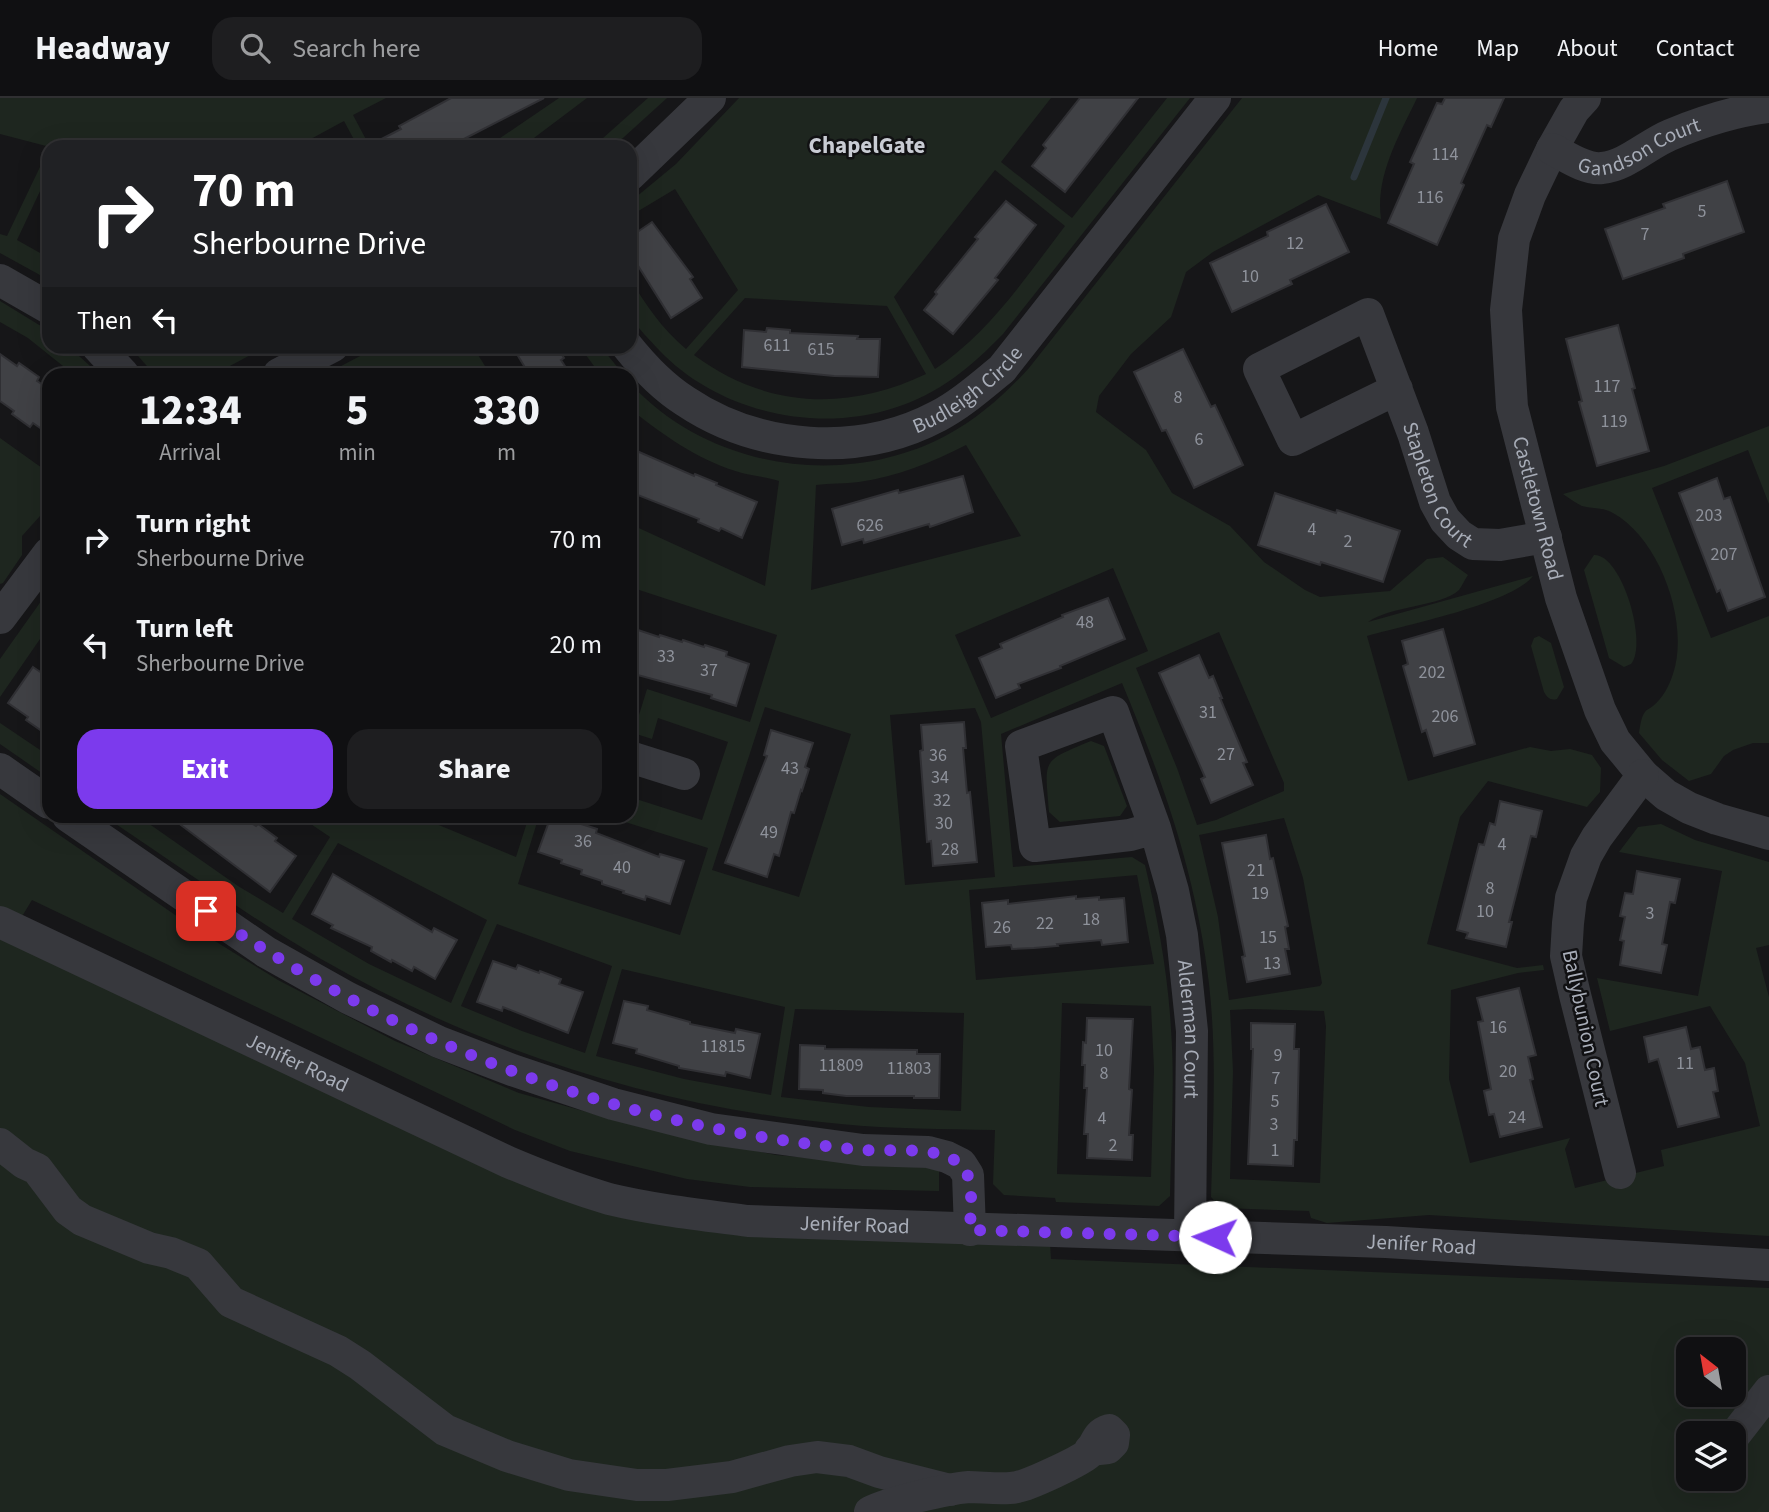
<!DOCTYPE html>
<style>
:root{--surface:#101012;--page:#1e1e20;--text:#f1f3f6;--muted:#9c9d9f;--line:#303032;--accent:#7c3aed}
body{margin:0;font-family:"Source Sans 3",sans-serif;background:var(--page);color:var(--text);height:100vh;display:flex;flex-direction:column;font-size:26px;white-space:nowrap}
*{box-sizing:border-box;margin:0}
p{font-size:23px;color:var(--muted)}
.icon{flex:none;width:38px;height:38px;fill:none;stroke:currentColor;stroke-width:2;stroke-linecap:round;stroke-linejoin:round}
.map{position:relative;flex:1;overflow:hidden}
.side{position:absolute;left:42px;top:270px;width:595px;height:455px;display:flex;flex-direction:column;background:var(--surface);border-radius:21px;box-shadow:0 7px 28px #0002,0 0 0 2px var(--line)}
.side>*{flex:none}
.top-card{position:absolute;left:42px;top:42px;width:595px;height:214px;border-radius:21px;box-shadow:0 7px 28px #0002,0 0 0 2px var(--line);background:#202124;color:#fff;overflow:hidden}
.needle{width:46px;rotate:329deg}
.buttons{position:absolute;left:1676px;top:1239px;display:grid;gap:14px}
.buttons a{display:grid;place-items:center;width:70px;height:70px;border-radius:14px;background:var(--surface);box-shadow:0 7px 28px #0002,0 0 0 2px var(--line);font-size:35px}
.pin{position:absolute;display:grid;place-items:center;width:60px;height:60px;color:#fff;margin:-30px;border-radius:14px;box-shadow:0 4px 10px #0006}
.me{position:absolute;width:77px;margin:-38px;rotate:272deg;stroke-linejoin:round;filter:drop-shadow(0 0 5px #0008)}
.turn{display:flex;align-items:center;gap:24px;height:147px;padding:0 35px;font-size:32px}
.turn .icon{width:91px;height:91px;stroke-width:2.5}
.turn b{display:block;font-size:49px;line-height:60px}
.then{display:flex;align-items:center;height:66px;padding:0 35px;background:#0003;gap:14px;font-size:26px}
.eta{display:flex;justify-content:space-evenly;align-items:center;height:119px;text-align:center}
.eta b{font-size:42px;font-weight:800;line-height:49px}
.action{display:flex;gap:14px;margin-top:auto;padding:14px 35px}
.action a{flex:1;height:80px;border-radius:21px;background:var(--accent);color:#fff;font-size:28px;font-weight:800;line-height:80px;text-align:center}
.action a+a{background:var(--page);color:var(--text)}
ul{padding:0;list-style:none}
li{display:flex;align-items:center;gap:21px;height:105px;padding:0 35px}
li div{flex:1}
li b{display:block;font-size:26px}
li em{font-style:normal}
header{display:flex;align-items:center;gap:42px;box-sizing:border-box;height:98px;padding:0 35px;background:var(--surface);border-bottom:2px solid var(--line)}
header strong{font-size:33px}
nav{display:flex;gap:38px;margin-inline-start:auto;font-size:24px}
.search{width:490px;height:63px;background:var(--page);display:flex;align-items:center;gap:18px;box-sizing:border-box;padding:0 24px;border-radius:21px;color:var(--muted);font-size:26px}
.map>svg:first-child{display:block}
.green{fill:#1e261f;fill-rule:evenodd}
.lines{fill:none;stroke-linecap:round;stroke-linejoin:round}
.stream{stroke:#2c353c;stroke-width:7}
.building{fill:#404145;stroke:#303034;stroke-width:2}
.minor{stroke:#37383d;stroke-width:32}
.route{stroke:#7c3aed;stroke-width:12;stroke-dasharray:0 21.6}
.labels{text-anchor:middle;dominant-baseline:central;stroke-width:5;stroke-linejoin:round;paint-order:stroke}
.number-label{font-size:18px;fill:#8e929b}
.street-label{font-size:21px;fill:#a8adb8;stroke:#111113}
.neighbourhood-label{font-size:23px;font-weight:bold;fill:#c9ccd4;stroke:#111113}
</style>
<header>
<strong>Headway</strong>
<div class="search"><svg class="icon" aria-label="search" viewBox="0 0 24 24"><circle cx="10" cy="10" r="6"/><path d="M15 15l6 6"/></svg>Search here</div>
<nav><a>Home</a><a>Map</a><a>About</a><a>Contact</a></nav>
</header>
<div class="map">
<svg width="1769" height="1414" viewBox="0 0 1769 1414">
<rect width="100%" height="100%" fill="#161618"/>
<g class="green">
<path d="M0,0h386l-33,17 17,32h-12l-14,-26 -48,26h-246l-50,-13z"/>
<path d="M559,0h28l-65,49h-35z"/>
<path d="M648,0h19l-54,49h-20z"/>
<path d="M739,0h312l-50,64 71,56 95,-120h23l-187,236c-32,33 -64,60 -109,74 -80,26 -178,3 -236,-59 -9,-10 -21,-21 -27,-33 -4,-9 -1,-27 -1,-37 16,26 32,50 56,70l52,-59 -63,-101 -45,27v-14l46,-38zM995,72l70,56c-39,51 -76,107 -130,143l-41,-72zM745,200l142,8 39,68c-79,38 -161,34 -232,-19z"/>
<path d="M1242,0h175c-18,38 -42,78 -36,121l-63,-24 -105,57 -27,20 -15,45 -40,37 -32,42 -3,16 50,38 26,43 58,33 34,36 41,28 15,7 70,-6 37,-32 16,-2 25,18c-3,4 -6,11 -9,15 -18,17 -67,15 -91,32l165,-46c-22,28 -128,49 -166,60l41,145 122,-34 21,4 19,-2 22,6 9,13 -1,24 -13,15 -99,-26 -28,36 -33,127 90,24 26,-3 1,5 -26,3 -67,17 -2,89 21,84 100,-25 -5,11 10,39 89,-22 -3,-16 99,-24 -15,-63 -35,-57 -100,25 -13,-53 101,18 24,-125 -103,-19 19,-25 23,-3 34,16 74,22v83l-13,3 13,49v239l-340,-21 -102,8 -16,-5 -2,-7 -88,-3 -10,-11c2,-71 6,-143 -2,-213 -13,-110 -45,-200 -87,-301l-121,51 12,133 119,-10 13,8c13,55 23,109 26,164 4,56 0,111 -1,167l-11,10 -103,-4 -1,-4 -51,-3 -11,-11 2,-54c-51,-1 -103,-1 -154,-6 -181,-16 -362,-74 -520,-165 -75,-44 -145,-95 -217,-143h34l100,70 45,27 47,-76 -31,-21h118l99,41 13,-41h10l-21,68 162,51 28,-87 -102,-32h24v-41l9,3 -6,20 69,22 26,-78 -70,-24 -6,21 -22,-7v-20l9,3 8,-26 103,33 27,-87 -147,-48v-63l135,62 14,-105c-12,-4 -25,-5 -37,-8 -39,-11 -72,-33 -104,-58l-8,8v-40c78,86 215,107 317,52 32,-17 58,-41 82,-67zM966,347l55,91 -210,54 5,-105c14,-2 29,-1 43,-3 39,-6 72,-19 107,-37zM1113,470l35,83 -157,67 -36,-83zM1219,534l65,151v8l-68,29 -19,5 -20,-57 -41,-100zM765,609l86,27 -52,163 -87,-27zM975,610l6,14 14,155 -90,8 -15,-170zM1284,720l19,60 19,105 -2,3 -91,14 -11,-83 -19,-82zM338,745l149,77 -36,83 -82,-39 -77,-45zM1137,777l17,89 -178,16 -7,-90zM497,826l115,42 -27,87 -63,-22 -61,-25zM622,871l163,38 -14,88 -87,-16 -88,-23zM1062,905l89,3 3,63 -3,108 -94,-3zM795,911l169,4 -3,98 -92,-4 -88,-10zM1249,911l75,2 2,15 -6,157 -90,-4 3,-108 -3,-61z"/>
<path d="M49,50v24l-32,68 32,18v22l-49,-27v-19l7,2z"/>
<path d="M0,203l49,30v15l20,1 30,27h-26l-45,-36 -28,-16z"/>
<path d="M379,248l94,1 17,27h-164z"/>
<path d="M130,249h129l-1,4 -43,23h-61z"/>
<path d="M580,249h21l22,27h-23z"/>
<path d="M1769,328v78l-21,-54 -96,38 59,150 58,-22v127h-16l-20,7 -9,6 -13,18 -22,7 -27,-21 -23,-27c1,-6 2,-16 6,-21 2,-3 6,-4 8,-6 10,-8 16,-20 20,-32 17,-51 -13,-135 -60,-161 -10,-6 -21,-4 -31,-7 -6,-3 -13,-8 -19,-12l101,-28z"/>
<path d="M0,340l49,35v33l-27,30v19l-19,28 -3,1z"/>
<path d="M1594,457c28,-1 54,89 37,109l-7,3 -15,-9 -25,-88z"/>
<path d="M49,492v55l-9,-6 -40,58v-38z"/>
<path d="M1539,538l12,7 13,44 -7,12c-7,2 -10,-2 -13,-7l-13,-46 3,-8z"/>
<path d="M0,625l49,33v22l-49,-34z"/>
<path d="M1091,643l13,5 23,60 -7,10 -60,6 -11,-10c-4,-53 -9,-50 42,-71z"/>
<path d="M0,696l194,134 84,52 117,61 124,52 125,35 132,27 163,14v22l-189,-4 -63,-8 -117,-28 -55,-21 -483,-230 -11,18 -21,-11z"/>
<path d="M0,836l557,258 493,51 1,16 718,29v224h-1769zM1689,1251h45v46h-45zM1689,1335h45v46h-45z"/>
</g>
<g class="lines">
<path class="stream" d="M1354,79l32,-79"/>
</g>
<g class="building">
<path d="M451,0h93l-86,44 3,5h-95l35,-18 -2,-3z"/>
<path d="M1080,0h58l-73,94 -33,-26 14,-18 -3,-3z"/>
<path d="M1445,0h59l-13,29 -4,-2 -26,58 3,2 -27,60 -49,-22 26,-59 -4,-2 27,-59 5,1z"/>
<path d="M1727,83l17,51 -61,22 1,4 -61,21 -18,-50 60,-21 -2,-4z"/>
<path d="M1006,103l30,24 -41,53 3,2 -45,54 -29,-24 13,-16 -2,-2 43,-53 -3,-2z"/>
<path d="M1326,106l23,48 -59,28 2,4 -60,28 -22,-49 58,-27 -1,-4z"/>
<path d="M652,124l41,55 -3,2 12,19 -31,20 -41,-65v-16z"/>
<path d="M1618,227l17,63 -3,1 17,62 -52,15 -18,-64 3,-1 -16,-62z"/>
<path d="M767,230l23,2v3l68,3 -1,3h23l-2,38 -44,-1 -92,-9 2,-37 22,2z"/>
<path d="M512,248h45l7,12 -3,2 9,14h-41z"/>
<path d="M1183,251l28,58 4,-2 28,60 -49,23 -28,-58 -4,1 -28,-59z"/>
<path d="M0,256l17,12 2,-3 20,14 -2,4 12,8v45l-16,-11 -3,4 -18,-13 2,-3 -14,-10z"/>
<path d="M630,350l64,28 1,-2 22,9 -1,2 41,17 -15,36 -21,-10 -2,3 -21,-9 1,-3 -64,-25 2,-2 -7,-3z"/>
<path d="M963,378l10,36 -43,15 -1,-3 -65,19 -1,-4 -21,6 -10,-36 66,-19 1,3z"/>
<path d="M1717,380l7,21 6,-2 35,100 -37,14 -8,-21 -3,2 -38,-99z"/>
<path d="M1275,395l61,20 1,-3 63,21 -17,51 -62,-20 -1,3 -62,-20z"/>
<path d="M1108,500l17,41 -65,27 1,2 -43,16 2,4 -24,10 -17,-40 23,-10 -2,-4 63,-27 -1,-2z"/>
<path d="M1443,531l32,115 -41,12 -8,-26 -4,2 -19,-66 5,-2 -6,-23z"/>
<path d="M638,532l21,7 1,-2 22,7 1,-2 21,7 1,-2 22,7 -1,4 23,8 -13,42 -25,-8 1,-3 -82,-22v-42l7,2z"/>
<path d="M1199,557l10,23 4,-2 9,22h-2l27,64 -4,1 10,22 -42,18 -10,-24 4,-2 -46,-104z"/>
<path d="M33,569l16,11v58l-23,-16 2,-3 -20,-14z"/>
<path d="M964,624l2,26h-3l4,45 3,-1 7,70 -44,4 -2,-25 -4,1 -7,-91 3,-1 -2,-25z"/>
<path d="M771,632l42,13 -8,24 4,2 -7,22 -1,-1 -7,23 -3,-1 -12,44 -5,-2 -7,23 -42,-14 42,-107 -3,-1z"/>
<path d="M1500,703l42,10 -6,26 -5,-1 -5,20 -17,66h3l-6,25 -40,-9 2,-5 -11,-3 22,-86 5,1 6,-22 5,2z"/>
<path d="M169,718h72l15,10 2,-2 19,14 -2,3 21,15 -26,36z"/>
<path d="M551,718h26l-2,6 22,7 -1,4 63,24 1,-3 24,7 -14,43 -24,-8 -1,4 -22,-7 1,-2 -22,-7v-3l-21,-7 1,-4 -21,-7 1,-3 -24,-8z"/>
<path d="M1266,737l4,24 3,-1 15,68 -3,1 4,22h-4l5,25 -43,8 -5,-25 3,-1 -23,-113z"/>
<path d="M1637,773l43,8 -5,24 -5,-1 -8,42 5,1 -6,28 -41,-8 4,-24 -4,-1 5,-23 -5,-1 5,-23 8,1z"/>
<path d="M333,776l99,58 2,-4 23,12 -22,39 -21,-12 -2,4 -20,-11 -1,2 -20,-11 1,-4 -41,-19 2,-3 -21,-11z"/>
<path d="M1076,798v3l23,-2v3l25,-2 4,44 -26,3 -1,-5 -44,4 1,2 -24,2 -22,1 -1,-4 -25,2 -4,-44 26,-3v4z"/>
<path d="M493,863l23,8 2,-4 21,8 1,-2 21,8 -2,5 24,8 -15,41 -65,-26 -1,4 -25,-9z"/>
<path d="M1519,890l17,67 -8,2 5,22 -3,1 12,47 -42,10 -6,-23 -5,1 -5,-24 7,-2 -13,-67 5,-1 -6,-23z"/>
<path d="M624,903l24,5 -1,4 43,12v2l45,9 1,-4 24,5 -10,44 -24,-6 -1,4 -46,-8v-2l-43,-13 1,-4 -24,-6z"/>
<path d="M1087,920l46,1 -4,70 3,1 -3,45h4l-1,25 -45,-2 1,-24h-4l3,-46h-3l1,-23h-3l1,-23 3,1z"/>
<path d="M1251,925l44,1 -1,25h5l-2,91h-3l-1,26 -45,-2 5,-115h-2z"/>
<path d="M1686,929l5,22 9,-2 5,23 9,-2 4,23 -5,1 6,25 -41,10 -20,-68 -9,3 -5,-25z"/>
<path d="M800,947l25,1v3l92,1v4h23l-1,44h-25v-2h-68l-23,-3v-3l-24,-1z"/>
</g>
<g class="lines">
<g class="minor">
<path id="s1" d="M1585,0l-11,12 -22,39 -22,46 -16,44 -8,71 6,97 49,191 39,112 15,31 28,34 23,20 23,13 28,11 52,15"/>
<path id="s2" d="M1552,51c14,7 33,21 50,19 24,-2 46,-24 68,-33 31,-13 65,-24 99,-28"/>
<path d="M630,77l80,-77"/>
<path d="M0,182l49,28"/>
<path d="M97,248l26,28"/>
<path id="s3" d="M627,248c16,20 36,41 58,55 73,49 174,57 253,15 23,-12 43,-30 64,-47l213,-271"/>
<path d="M279,276l54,-28"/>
<path id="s4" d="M1397,291l-104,51 -34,-71 109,-55 45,119 22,69 10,18 14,15 14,9 27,1 46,-8"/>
<path d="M0,520l49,-65"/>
<path d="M630,659l54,17"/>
<path d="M0,671l49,34"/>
<path d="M68,718l198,136 82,46 91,44 73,28 101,34 98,25 152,21 65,2 19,5 14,7 7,11 2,55"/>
<path id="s5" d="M1155,730l-42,-116 -92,34 14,100 95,-11 25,-7 18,63 9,44 10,96 -2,206"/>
<path id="s6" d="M0,824l508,240c33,14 67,27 101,37 46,11 93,16 139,22l638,21 383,23"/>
<path d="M0,1046l24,19 13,6 31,41 14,10 67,28 22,5 27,11 33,38 107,49 22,14 85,65 62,26 62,19 68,10h30l65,-8 58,-16 27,-4 32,4 30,11 71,18"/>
<path d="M1620,1075l-45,-178 -9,-39 2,-33 3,-25 15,-42 11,-19 46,-62"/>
<path d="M1734,1338l35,-45"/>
<path d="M870,1414c20,-10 76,-23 99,-25 13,0 37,3 48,0 12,-2 64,-26 72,-34 8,-10 7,-19 20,-23l5,5 -1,8 -5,5 -18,2"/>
</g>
</g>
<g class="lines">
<path class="route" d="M206,813c165,115 357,194 556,226 33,5 66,10 100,13 27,2 76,-5 98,14 16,13 10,48 10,66l245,7"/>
</g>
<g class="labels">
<g class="number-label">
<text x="1445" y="56">114</text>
<text x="1430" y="99">116</text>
<text x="1702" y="113">5</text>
<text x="1645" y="136">7</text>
<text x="1295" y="145">12</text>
<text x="1250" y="178">10</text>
<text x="777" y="247">611</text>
<text x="821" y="251">615</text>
<text x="1607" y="288">117</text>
<text x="1178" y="299">8</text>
<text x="1614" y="323">119</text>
<text x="1199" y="341">6</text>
<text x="1709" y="417">203</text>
<text x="870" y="427">626</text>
<text x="1312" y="431">4</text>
<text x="1348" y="443">2</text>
<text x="1724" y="456">207</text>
<text x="1085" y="524">48</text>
<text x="666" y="558">33</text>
<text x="709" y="572">37</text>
<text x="1432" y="574">202</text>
<text x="1208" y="614">31</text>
<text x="1445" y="618">206</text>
<text x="1226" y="656">27</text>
<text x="938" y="657">36</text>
<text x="790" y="670">43</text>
<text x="940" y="679">34</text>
<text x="942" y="702">32</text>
<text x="944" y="725">30</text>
<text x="769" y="734">49</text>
<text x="583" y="743">36</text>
<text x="1502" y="746">4</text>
<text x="950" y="751">28</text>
<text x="622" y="769">40</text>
<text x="1256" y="772">21</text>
<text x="1490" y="790">8</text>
<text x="1260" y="795">19</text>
<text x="1485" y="813">10</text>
<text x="1650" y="815">3</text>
<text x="1091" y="821">18</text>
<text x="1045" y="825">22</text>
<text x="1002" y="829">26</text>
<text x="1268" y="839">15</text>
<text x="1272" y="865">13</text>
<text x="1498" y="929">16</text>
<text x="723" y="948">11815</text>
<text x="1104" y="952">10</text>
<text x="1278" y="957">9</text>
<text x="1685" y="965">11</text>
<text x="841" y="967">11809</text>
<text x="909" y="970">11803</text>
<text x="1508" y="973">20</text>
<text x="1104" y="975">8</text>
<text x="1276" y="980">7</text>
<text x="1275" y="1003">5</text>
<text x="1517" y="1019">24</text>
<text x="1102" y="1020">4</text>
<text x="1274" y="1026">3</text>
<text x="1113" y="1047">2</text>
<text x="1275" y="1052">1</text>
</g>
<g class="street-label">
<text stroke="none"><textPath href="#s2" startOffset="96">Gandson Court</textPath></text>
<text stroke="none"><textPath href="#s3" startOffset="385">Budleigh Circle</textPath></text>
<text stroke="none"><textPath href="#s4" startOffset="502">Stapleton Court</textPath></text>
<text stroke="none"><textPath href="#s1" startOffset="432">Castletown Road</textPath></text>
<text transform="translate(1586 930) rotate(78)">Ballybunion Court</text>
<text stroke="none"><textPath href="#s5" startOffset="649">Alderman Court</textPath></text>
<text stroke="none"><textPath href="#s6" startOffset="329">Jenifer Road</textPath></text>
<text stroke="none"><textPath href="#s6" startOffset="917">Jenifer Road</textPath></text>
<text stroke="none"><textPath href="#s6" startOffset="1484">Jenifer Road</textPath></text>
</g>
<g class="neighbourhood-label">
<text x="867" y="47">ChapelGate</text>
</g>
</g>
</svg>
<div class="buttons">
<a><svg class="needle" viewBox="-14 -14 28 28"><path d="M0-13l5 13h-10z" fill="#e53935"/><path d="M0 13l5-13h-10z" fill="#9c9d9f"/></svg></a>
<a><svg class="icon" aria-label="layers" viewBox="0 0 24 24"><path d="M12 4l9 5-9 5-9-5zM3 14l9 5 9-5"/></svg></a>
</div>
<div class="pin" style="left:206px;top:813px;background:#d93025"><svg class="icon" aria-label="arrive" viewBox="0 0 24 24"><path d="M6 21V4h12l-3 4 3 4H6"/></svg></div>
<svg class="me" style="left:1215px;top:1139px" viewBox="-20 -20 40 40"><circle r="19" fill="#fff"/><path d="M0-13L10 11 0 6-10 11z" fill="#7c3aed"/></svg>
<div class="top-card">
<div class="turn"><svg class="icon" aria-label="right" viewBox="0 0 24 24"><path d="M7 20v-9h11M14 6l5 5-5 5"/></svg><div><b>70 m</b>Sherbourne Drive</div></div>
<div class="then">Then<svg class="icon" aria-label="left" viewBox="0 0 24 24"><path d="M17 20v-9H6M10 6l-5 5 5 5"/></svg></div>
</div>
<section class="side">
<div class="eta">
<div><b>12:34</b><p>Arrival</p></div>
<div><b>5</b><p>min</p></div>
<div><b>330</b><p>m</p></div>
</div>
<ul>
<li><svg class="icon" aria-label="right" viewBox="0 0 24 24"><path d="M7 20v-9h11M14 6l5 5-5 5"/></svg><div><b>Turn right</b><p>Sherbourne Drive</p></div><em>70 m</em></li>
<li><svg class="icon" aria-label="left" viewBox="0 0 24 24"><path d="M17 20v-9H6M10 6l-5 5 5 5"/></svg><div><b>Turn left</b><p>Sherbourne Drive</p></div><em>20 m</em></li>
</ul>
<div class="action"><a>Exit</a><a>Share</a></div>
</section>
</div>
